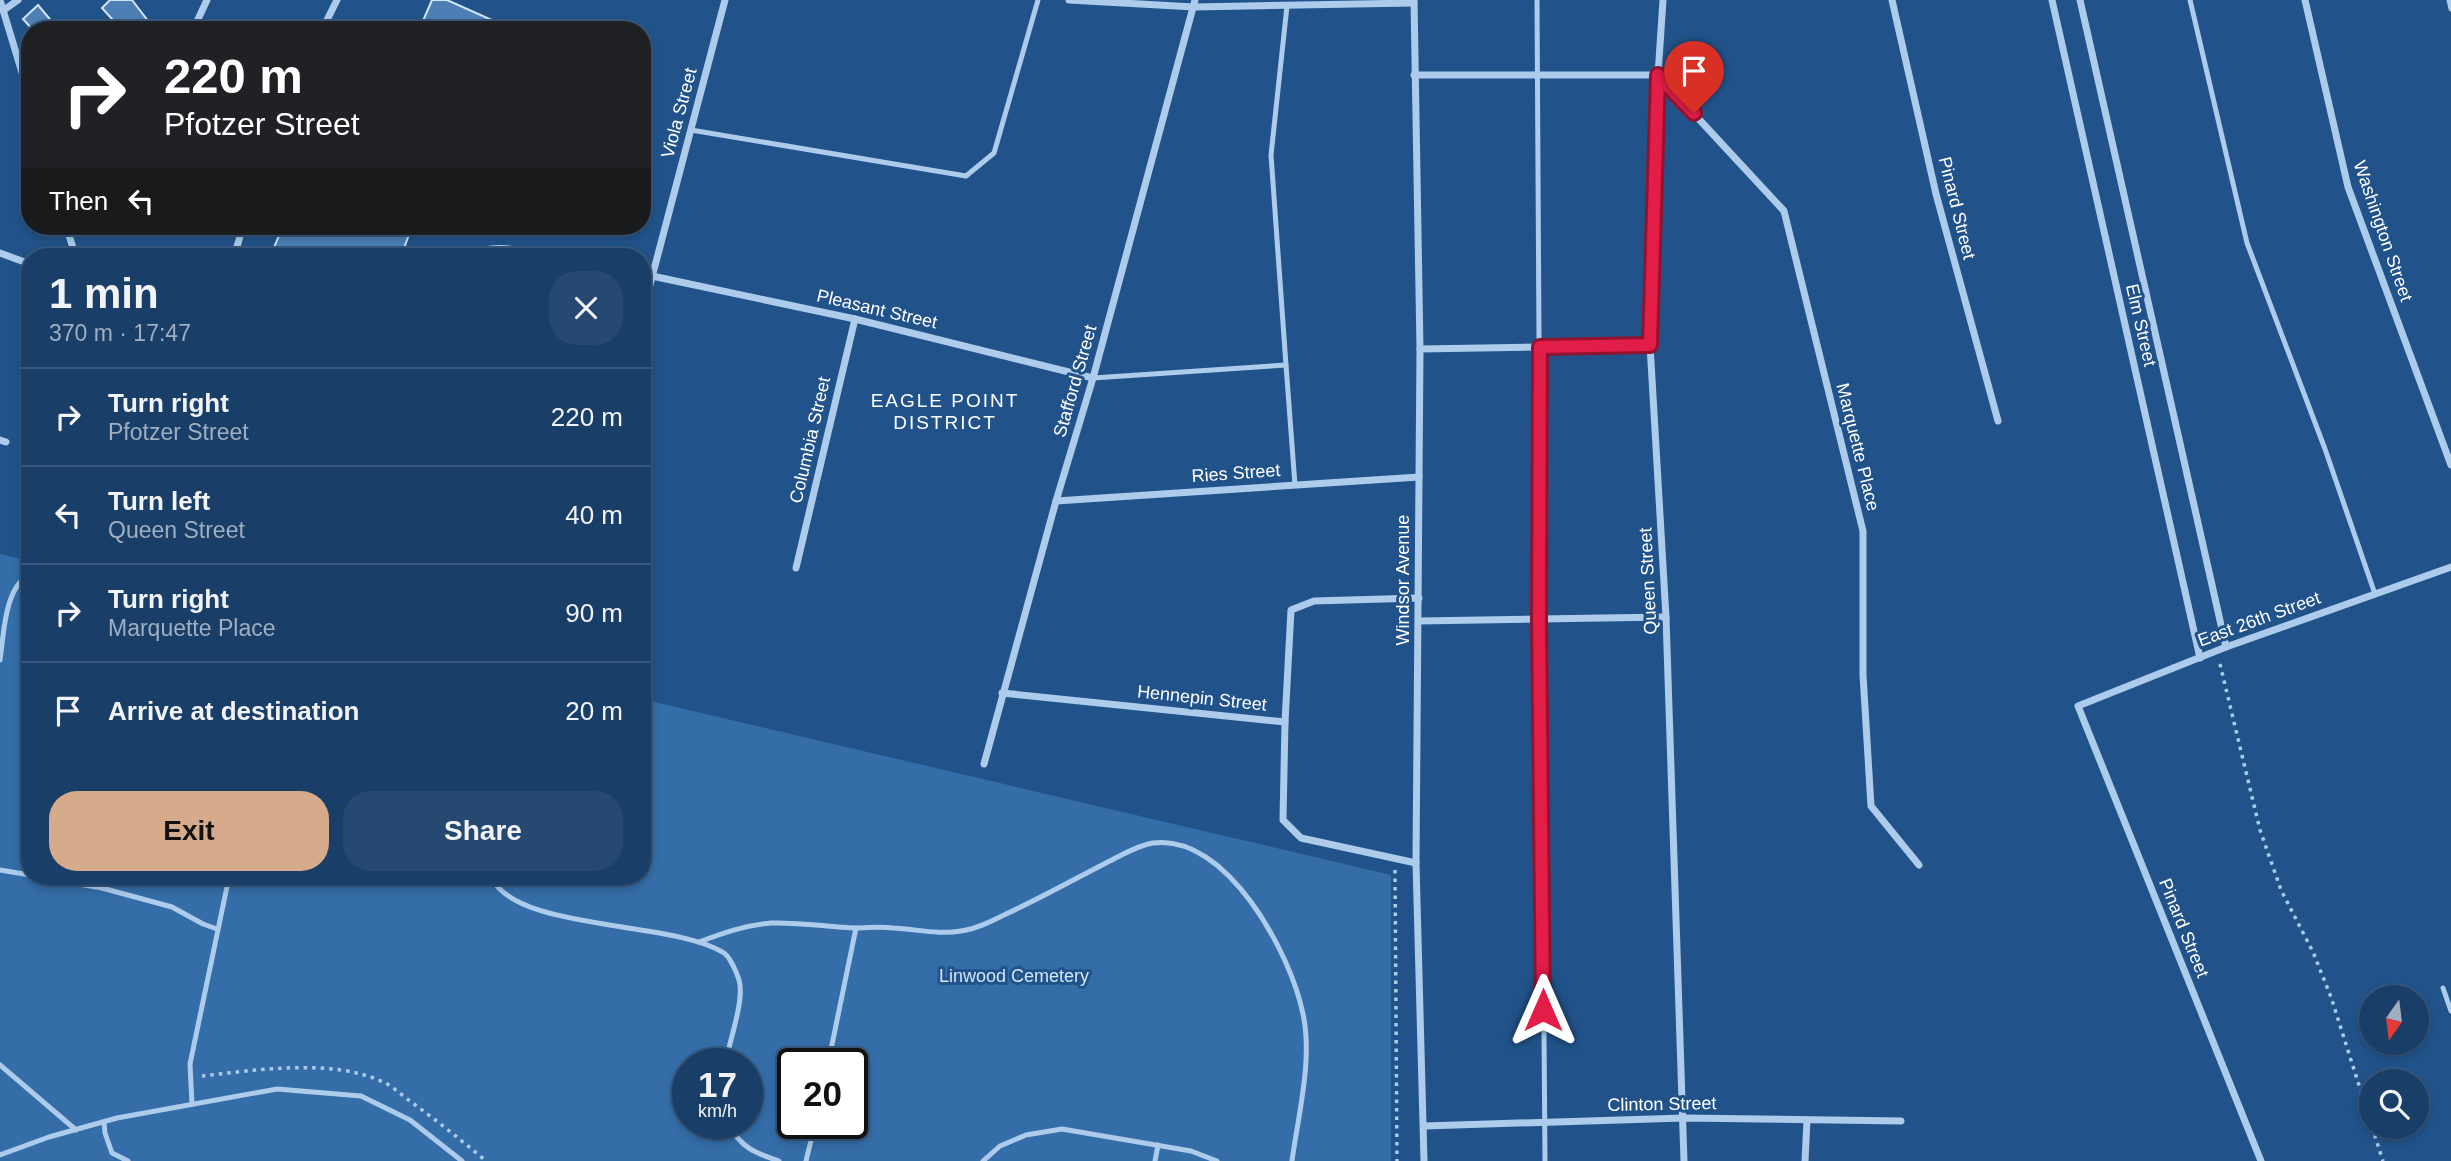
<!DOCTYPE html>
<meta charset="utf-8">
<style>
:root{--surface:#193e68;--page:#264971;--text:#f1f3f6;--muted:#9faec0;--line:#37577c;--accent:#d6ab8b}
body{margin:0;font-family:Arial,sans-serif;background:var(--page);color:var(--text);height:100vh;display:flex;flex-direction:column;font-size:26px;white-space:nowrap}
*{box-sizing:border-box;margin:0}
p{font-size:23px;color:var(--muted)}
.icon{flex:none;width:38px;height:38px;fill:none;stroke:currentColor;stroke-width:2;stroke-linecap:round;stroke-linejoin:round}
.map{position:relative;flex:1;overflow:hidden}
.drawer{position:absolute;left:21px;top:248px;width:630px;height:637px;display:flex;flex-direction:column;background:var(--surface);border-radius:28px;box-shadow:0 4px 10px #0003,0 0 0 2px var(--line)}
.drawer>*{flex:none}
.top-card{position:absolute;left:21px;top:21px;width:630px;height:214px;border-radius:28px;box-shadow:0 4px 10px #0003,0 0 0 2px var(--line);background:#202124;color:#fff;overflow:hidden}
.needle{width:46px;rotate:194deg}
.buttons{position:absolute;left:2359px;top:985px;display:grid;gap:14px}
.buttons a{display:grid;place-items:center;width:70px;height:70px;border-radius:50%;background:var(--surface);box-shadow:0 4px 10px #0003,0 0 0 2px var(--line);font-size:35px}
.speed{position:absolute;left:672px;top:1048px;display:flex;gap:14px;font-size:35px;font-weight:700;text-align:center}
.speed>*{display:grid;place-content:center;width:91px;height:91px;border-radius:50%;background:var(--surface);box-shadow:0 4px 10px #0003,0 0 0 2px var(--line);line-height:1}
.speed small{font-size:18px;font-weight:400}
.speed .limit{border:4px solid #111;border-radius:10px;background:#fff;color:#111}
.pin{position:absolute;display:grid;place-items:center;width:60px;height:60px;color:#fff;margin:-72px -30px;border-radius:50% 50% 50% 0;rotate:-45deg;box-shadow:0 0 7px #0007}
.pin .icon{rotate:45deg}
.me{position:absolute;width:77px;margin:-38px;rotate:0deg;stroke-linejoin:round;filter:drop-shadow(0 0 5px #0008)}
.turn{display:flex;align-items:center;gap:24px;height:147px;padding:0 28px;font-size:32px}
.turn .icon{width:91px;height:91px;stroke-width:2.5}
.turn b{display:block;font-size:49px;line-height:60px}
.then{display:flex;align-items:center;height:66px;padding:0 28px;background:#0003;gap:14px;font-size:26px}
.round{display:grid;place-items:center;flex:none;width:74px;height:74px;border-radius:28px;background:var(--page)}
.summary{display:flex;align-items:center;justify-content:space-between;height:119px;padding:0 28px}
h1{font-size:42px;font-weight:800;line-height:52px}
.button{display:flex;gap:14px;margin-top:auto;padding:14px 28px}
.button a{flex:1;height:80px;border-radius:28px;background:var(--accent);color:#111;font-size:28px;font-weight:800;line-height:80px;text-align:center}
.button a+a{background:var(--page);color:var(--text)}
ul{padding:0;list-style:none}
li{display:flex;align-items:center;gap:21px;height:98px;padding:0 28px;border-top:2px solid var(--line)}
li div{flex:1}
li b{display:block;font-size:26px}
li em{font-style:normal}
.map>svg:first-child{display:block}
.green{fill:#346da8;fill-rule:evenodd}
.building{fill:#4d7fb4;stroke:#d2e5f8;stroke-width:2}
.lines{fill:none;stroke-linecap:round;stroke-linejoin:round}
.path{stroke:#adcbeb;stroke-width:3.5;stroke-dasharray:3.5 5;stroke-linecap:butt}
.service{stroke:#adcbeb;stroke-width:5}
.minor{stroke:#adcbeb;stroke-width:7}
.route-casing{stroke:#92132f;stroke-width:18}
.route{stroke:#e11d48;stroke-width:12}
.labels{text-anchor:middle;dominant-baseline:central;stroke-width:6;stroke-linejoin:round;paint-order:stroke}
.street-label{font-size:18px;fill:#fff;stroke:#21538a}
.park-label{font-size:18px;fill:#d2e5f8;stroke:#21538a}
.neighbourhood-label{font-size:19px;letter-spacing:2px;fill:#fff;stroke:#21538a}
</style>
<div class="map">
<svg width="2451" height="1161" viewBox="0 0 2451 1161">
<rect width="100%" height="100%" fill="#21538a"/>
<path class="green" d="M0,554l30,7v316h612v-178l749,176v286h-1391zM688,1064h59v60h-59zM793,1064h59v60h-59z"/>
<g class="building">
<path d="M110,0h22l23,30h-33l-20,-22z"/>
<path d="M432,0h15l67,30h-95z"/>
<path d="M38,5l21,25h-26l-10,-11z"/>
<path d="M283,226h129l-11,31h-131z"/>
</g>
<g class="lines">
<g class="path">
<path d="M2220,664l40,166 21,60 32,62 18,45 40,126"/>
<path d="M1395,870l2,291"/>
<path d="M202,1076c54,-6 131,-18 181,6 10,4 18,13 27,19 26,19 51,39 76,60"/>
<path d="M2372,1127l11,34"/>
</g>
<g class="service">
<path d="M1537,0c4,387 2,774 8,1161"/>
<path d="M2190,0l57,243 78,206 50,145"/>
<path d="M2449,0l2,9"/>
<path d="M691,130l275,46 28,-23 44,-153"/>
<path d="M465,257c30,-18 59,-6 91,0"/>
<path d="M1286,365l9,120"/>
<path d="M1093,378l193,-13 -15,-210 16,-149"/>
<path d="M0,660c4,-26 4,-72 30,-86"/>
<path d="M0,870l30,5"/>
<path d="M38,877l64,11 70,19 31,17 14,5"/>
<path d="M491,877c26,55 181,43 233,76 6,4 13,20 15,27 6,19 -10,63 -14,84"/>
<path d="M699,942c24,-9 47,-17 72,-19 28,-1 57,4 85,5 12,0 24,-2 37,0 23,1 45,7 68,3 15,-2 31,-10 45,-17 33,-15 65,-33 98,-50 16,-8 32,-18 49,-21 74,-10 138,111 150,171 10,45 -5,102 -11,147"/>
<path d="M2443,988l8,23"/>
<path d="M828,1064l28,-136"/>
<path d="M0,1065l76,65"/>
<path d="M192,1104l-2,-40 39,-187"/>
<path d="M104,1122l1,11 7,20 16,8"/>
<path d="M727,1124c16,24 25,28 52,37"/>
<path d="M0,1155l49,-18 68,-19 160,-29 84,7 49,24 52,41"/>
<path d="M806,1161l9,-37"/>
<path d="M983,1161l17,-15 26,-11 36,-6 129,22 26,10"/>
<path d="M1155,1161l3,-16"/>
</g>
<g class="minor">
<path d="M0,0l30,99"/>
<path d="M1069,0l125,7 220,-4"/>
<path d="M1414,0l6,349 -4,514 8,298"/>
<path d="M1663,0l-5,75 -8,270 16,272 18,544"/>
<path d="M1892,0l44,194 62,227"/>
<path d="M2052,0l148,658"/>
<path d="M2080,0l146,647"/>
<path d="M2305,0l43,187 103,278"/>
<path d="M4,10l14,-10"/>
<path d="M193,30l14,-30"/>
<path d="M322,30l15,-30"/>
<path d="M1414,75h244l126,136 79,320v144l8,131 48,59"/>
<path d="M66,226l10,31"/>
<path d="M0,253l30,11"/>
<path d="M234,257l9,-31"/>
<path d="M652,276l203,43 238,59"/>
<path d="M642,315l83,-315"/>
<path d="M1420,349l230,-4"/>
<path d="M0,440l6,2"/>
<path d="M1056,501l363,-24"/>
<path d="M796,568l59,-249"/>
<path d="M1419,621l247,-4"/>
<path d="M1002,693l283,29 -2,98 18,18 115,25"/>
<path d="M1285,722l6,-112 23,-9 105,-3"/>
<path d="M984,764l72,-263 37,-123 102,-378"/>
<path d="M1424,1126l260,-8 217,3"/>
<path d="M1805,1161l2,-41"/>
<path d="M2261,1161l-183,-455 148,-59 225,-80"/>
</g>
</g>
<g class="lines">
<g class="route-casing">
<path id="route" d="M1543,1010l-4,-391 1,-272 110,-2 8,-270 36,38"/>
</g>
<use href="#route" class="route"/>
</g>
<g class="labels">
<g class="street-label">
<text transform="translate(679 113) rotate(-75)">Viola Street</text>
<text transform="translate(1957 208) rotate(76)">Pinard Street</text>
<text transform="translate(2383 231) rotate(71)">Washington Street</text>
<text transform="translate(877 309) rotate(13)">Pleasant Street</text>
<text transform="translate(2141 325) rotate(77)">Elm Street</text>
<text transform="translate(1075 381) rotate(-74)">Stafford Street</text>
<text transform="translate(810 440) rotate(-77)">Columbia Street</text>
<text transform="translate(1858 447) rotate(76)">Marquette Place</text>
<text transform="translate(1236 473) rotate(-4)">Ries Street</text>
<text transform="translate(1403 580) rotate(-90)">Windsor Avenue</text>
<text transform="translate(1648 581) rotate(-93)">Queen Street</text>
<text transform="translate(2259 619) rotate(-20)">East 26th Street</text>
<text transform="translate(1202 698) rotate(6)">Hennepin Street</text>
<text transform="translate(2184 928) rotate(68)">Pinard Street</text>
<text transform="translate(1662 1104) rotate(-1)">Clinton Street</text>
</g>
<g class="park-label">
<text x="1014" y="976">Linwood Cemetery</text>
</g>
<g class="neighbourhood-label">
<text x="945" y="400">EAGLE POINT<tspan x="945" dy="22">DISTRICT</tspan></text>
</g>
</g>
</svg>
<div class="buttons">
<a><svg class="needle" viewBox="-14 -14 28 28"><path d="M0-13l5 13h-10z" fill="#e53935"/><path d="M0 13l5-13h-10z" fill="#9faec0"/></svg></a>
<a><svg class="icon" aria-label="search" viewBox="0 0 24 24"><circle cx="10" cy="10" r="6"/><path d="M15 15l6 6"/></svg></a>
</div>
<div class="speed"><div>17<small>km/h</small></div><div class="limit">20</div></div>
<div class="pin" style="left:1694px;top:113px;background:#d93025"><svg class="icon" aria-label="arrive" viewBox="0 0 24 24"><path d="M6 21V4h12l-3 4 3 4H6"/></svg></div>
<svg class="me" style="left:1543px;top:1010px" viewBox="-20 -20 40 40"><path d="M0-17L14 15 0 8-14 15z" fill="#e11d48" stroke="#fff" stroke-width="4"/></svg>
<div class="top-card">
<div class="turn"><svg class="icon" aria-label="right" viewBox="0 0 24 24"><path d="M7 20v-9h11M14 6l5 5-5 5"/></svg><div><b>220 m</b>Pfotzer Street</div></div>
<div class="then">Then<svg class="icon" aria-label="left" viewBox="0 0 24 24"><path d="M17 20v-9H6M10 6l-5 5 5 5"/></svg></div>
</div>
<section class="drawer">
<div class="summary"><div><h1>1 min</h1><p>370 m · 17:47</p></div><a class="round"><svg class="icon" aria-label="close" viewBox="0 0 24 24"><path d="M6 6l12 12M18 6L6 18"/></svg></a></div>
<ul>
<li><svg class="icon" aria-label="right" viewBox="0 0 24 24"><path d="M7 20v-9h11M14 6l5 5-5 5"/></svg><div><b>Turn right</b><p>Pfotzer Street</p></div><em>220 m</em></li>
<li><svg class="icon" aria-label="left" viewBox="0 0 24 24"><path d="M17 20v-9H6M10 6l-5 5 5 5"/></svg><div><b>Turn left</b><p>Queen Street</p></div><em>40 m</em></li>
<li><svg class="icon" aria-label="right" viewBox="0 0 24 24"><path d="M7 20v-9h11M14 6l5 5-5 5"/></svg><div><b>Turn right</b><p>Marquette Place</p></div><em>90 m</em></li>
<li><svg class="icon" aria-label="arrive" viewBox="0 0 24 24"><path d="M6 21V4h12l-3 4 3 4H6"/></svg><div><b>Arrive at destination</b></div><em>20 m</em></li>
</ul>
<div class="button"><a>Exit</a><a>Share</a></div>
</section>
</div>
